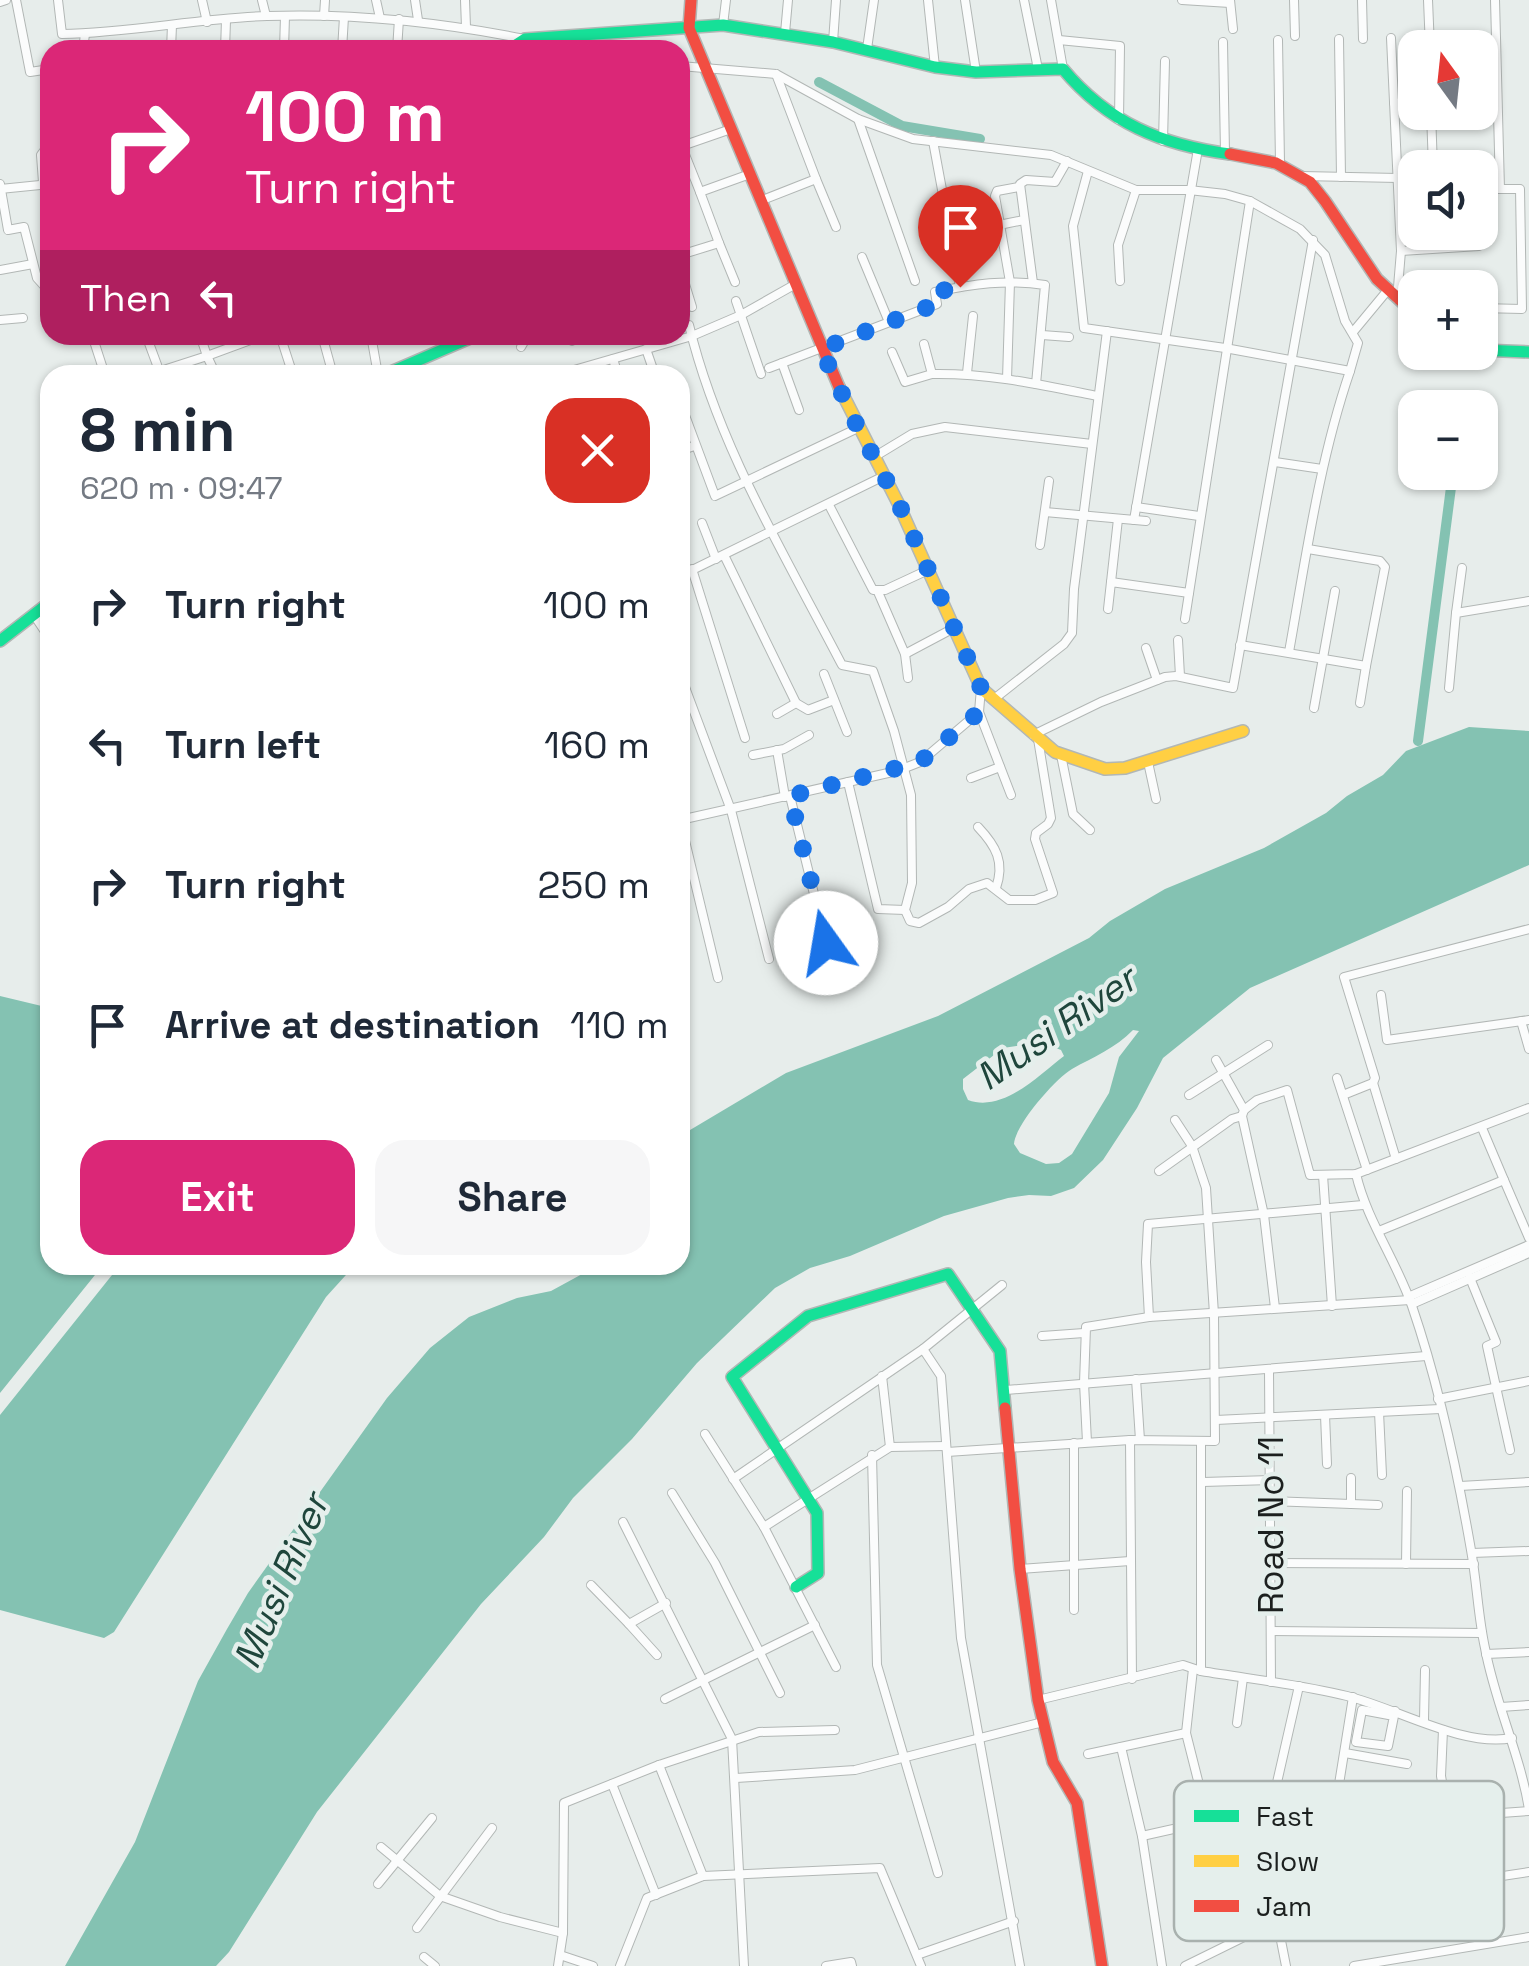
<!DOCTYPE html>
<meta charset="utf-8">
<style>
:root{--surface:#fff;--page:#f6f6f7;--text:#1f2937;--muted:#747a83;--accent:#db2777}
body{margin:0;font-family:"Space Grotesk",sans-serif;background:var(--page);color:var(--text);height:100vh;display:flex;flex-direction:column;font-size:38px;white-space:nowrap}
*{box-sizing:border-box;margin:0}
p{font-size:32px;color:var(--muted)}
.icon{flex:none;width:55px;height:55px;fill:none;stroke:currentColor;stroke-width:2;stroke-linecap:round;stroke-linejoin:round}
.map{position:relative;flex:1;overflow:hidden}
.side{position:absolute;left:40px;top:365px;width:650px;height:910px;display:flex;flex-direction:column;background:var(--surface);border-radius:30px;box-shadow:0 2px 8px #0004}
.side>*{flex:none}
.hud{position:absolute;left:40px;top:40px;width:650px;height:305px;border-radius:30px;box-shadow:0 2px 8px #0004;background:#db2777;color:#fff;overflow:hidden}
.needle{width:65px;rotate:345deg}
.tools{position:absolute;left:1398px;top:30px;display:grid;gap:20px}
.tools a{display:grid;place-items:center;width:100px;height:100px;border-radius:20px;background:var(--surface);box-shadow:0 2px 8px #0004;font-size:50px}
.pin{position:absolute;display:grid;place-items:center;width:85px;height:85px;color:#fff;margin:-102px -42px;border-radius:50% 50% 50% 0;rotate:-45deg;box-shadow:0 0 10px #0007}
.pin .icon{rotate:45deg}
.me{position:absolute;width:110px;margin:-55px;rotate:347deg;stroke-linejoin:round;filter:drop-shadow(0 0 8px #0008)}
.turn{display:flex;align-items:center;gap:35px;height:210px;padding:0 40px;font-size:45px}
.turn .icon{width:130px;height:130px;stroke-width:2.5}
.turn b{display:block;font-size:70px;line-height:85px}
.then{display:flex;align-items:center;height:95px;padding:0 40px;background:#0003;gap:20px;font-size:38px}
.round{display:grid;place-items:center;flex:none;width:105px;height:105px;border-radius:30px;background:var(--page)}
.head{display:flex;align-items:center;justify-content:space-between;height:170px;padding:0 40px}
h1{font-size:60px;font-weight:700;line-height:75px}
.cta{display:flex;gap:20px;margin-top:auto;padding:20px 40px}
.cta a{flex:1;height:115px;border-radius:30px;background:var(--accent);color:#fff;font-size:40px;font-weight:700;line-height:115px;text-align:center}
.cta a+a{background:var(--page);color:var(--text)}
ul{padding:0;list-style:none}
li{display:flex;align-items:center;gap:30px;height:140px;padding:0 40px}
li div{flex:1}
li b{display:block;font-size:38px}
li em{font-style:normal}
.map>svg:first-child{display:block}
.water{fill:#84c2b2;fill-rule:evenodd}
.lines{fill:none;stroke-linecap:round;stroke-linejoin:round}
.canal{stroke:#84c2b2;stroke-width:10}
.street-casing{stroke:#b2b7b5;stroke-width:10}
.fast-casing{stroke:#b2b7b5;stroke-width:14}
.slow-casing{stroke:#b2b7b5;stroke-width:14}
.jam-casing{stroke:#b2b7b5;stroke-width:14}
.street{stroke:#fbfcfc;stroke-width:8}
.fast{stroke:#16e098;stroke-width:11}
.slow{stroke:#ffcf43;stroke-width:11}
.jam{stroke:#f24e42;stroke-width:11}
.route{stroke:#1a73e8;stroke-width:18;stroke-dasharray:0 32.4}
.labels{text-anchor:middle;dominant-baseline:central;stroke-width:9;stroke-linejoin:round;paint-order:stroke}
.street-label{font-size:35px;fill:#1c201f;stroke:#e5efec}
.water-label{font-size:38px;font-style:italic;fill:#1f463c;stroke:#e5efec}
.key{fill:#e5efec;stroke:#a9b1ae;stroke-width:2.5}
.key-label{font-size:28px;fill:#1c201f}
</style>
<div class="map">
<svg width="1529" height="1966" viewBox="0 0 1529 1966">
<rect width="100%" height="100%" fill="#e7edeb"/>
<g class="water">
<path d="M1469,727l60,4v134l-279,123 -87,70 -26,50 -34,52 -29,28 -23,8 -22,-1 -21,3 -64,18 -94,40 -40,12 -35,20 -78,75 -65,76 -59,59 -29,39 -63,67 -164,208 -88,140 -13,14h-151l70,-124 63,-161 29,-52 21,-36 139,-195 43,-50 39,-31 48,-19 34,-7 33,-18 6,-8h90v-126l5,-6 101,-60 152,-57 151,-78 21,-17 55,-32 99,-41 62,-35 21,-17 36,-21 23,-24zM1133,1030l6,1 -20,26 -10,36 -37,61 -13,9 -13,1 -26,-11 -6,-9c1,-19 41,-65 58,-75 21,-12 44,-21 61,-39zM1022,1045h26l13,5 3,6c-25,19 -61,57 -96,44l-5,-11v-10l40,-31z"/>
<path d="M0,996l50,12v257h53l-103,128z"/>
<path d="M120,1265h235l-29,32 -212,335 -10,6 -104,-28v-195z"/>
</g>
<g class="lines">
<g class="canal">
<path d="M819,82l83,44 78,13"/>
<path d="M1461,408l1,-10"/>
<path d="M1418,741l35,-269"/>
</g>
<g class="street-casing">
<g id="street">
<path d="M16,0l14,72 20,-3"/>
<path d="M58,0l4,34c69,-1 137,-16 205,-18 88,-3 173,6 258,23"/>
<path d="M202,0l5,22"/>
<path d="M262,0l4,16"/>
<path d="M376,0l4,18"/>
<path d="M415,0l3,20"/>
<path d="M465,0l1,27"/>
<path d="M928,0l7,67"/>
<path d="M965,0l11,72"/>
<path d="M1024,0l14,69"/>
<path d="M1051,0l12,69"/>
<path d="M1182,0l48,3"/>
<path d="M1230,0l3,29"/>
<path d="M1294,0l1,36"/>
<path d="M1362,0l1,39"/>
<path d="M1428,0l2,48"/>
<path d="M0,2l6,-2"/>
<path d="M324,16l1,-16"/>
<path d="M723,25l3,-25"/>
<path d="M785,33l3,-33"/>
<path d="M1391,38l10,213 -4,48"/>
<path d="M1339,39l2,138"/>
<path d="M1059,40l61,6 -1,74"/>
<path d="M1278,40l2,123"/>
<path d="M833,42l3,-42"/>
<path d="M1223,42l2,111"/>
<path d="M867,49l7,-49"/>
<path d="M83,50l2,-16"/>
<path d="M171,50l1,-25"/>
<path d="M225,50l1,-30"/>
<path d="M284,50l1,-34"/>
<path d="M342,50l2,-33"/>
<path d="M397,50l2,-31"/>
<path d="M1480,56l16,-1"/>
<path d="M680,66l96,8 82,45 55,20 138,16 85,35h53l36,4 25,7 50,28 25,26 20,66 13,22 -8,28"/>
<path d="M1394,103l21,-1"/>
<path d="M1431,112l2,56"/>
<path d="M858,119l57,162"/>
<path d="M933,141l27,146"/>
<path d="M1163,141l2,-80"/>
<path d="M680,142l20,50"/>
<path d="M682,146l49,-17"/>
<path d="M1088,171l-15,55 11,102 141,20 125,23c-31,91 -44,186 -61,281"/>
<path d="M1302,176l96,2"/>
<path d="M816,179l20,48"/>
<path d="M43,182l-2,-27 9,-12"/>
<path d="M0,184l8,46 16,-3 13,51 9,10 4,12"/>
<path d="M0,189l50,-5"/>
<path d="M1480,189h20l-5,-189"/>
<path d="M760,201l56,-22 -40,-105"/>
<path d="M999,225l25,-5"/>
<path d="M719,243l16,39"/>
<path d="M1401,251l78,-5"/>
<path d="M680,255l39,-12 -19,-51 50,-18"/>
<path d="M862,257l27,65"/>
<path d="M680,268l12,39"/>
<path d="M0,270l33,-6"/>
<path d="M1120,281l-2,-36 18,-55"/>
<path d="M1033,283l-13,-99 6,-4 29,2 12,-21"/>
<path d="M736,301l25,73"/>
<path d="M1480,308l42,1 -2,-120h-20"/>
<path d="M0,320l23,-2"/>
<path d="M689,325c29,121 96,230 153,340l31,6 21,60 17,64 1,88 -7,27 5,11 9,2 29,-16 21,-18 18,-6 22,17h26l18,-7 -18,-54 1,-6 12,-9 3,-6 -13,-79"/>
<path d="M1353,332l34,-41"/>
<path d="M92,335l13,40"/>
<path d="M146,335l14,38"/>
<path d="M200,335l7,21 57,-21"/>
<path d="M280,335l13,40"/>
<path d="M322,335l11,40"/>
<path d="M371,335l7,40"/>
<path d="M572,335v6"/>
<path d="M1042,335l27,2"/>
<path d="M924,344l8,30c57,-1 110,11 165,22"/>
<path d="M521,347l7,-12"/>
<path d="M646,349l9,26"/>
<path d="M892,352l13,30 27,-8"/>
<path d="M613,359l5,16"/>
<path d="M782,363l17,47"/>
<path d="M769,368l168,-64 -2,-12c38,-8 71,-13 110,-7l-9,99"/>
<path d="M967,373l6,-57"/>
<path d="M148,375l59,-19 9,19"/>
<path d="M551,375l23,-5"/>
<path d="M575,375l-1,-5 118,-34 49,-21 53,-30"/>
<path d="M1007,379l3,-97 -15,-86 2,-5 22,-4"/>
<path d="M680,402l35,94 143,-68"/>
<path d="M680,451l14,-5"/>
<path d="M874,457l38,-23 33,-7 147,17"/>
<path d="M1275,462l47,7"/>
<path d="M829,505l44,85h12l43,-20"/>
<path d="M1136,507l63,9"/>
<path d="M1045,512l101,9"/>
<path d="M680,517l3,8"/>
<path d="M1134,520l64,-371"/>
<path d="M702,523l14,36"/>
<path d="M1040,545l9,-64"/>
<path d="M724,555l72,148"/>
<path d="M692,569l53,169"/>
<path d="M680,576l204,-100"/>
<path d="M1111,582l7,-63"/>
<path d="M878,592l27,62 3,24"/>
<path d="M1108,609l3,-27 78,11"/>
<path d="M1456,613l6,-45"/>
<path d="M34,615l16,24"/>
<path d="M1185,619l65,-418"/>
<path d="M1178,640l2,36"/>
<path d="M1240,645l126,21 19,-99 -5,-6 -72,-12"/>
<path d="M1146,648l11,32"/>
<path d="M905,654l49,-26"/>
<path d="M680,669l6,21"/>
<path d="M824,674l23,58"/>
<path d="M1449,688l7,-75 73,-12"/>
<path d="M680,692l6,-2 45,120 38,149"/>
<path d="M994,699l70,-55 8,-11 2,-44 33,-258"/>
<path d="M1360,703l6,-37"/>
<path d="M1314,708l21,-117"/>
<path d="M979,712l32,83"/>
<path d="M777,714l19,-11 12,7 26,-10"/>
<path d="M1033,735l68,-33 64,-25 11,-1 57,12 80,-448"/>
<path d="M777,750l8,47"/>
<path d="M753,755l31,-6 25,-14"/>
<path d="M1061,755l12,59 17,16"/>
<path d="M1148,762l8,37"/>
<path d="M971,778l29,-11"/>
<path d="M848,782l30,127 27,1"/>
<path d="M790,796l36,147"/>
<path d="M680,820l217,-49 23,-9 59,-50 2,-24"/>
<path d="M680,820l38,158"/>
<path d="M978,827c18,19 27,35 18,61"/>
<path d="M1381,995l6,45 142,-20"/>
<path d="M1521,1021l8,28"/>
<path d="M1216,1060l28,50 -2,6 22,99 11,93"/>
<path d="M1337,1078l30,92"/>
<path d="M1373,1083l23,76"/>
<path d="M1189,1095l79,-50"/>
<path d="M1343,1095l30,-12 2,-5 -31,-101 185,-48"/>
<path d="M1244,1110l13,-10 30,-10 23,85 46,-1 173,-66"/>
<path d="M1482,1128l22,52"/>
<path d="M1159,1171l73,-52 10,-3"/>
<path d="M1356,1174c11,47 40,86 56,132 27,79 45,163 59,244 6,33 7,66 14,98 10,55 35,106 44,161"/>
<path d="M1323,1175l9,131"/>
<path d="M1379,1231l125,-51 25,58"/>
<path d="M1470,1278l26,64 -9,4 23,104"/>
<path d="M1408,1297l121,-52"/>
<path d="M1412,1304l117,-51"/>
<path d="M1149,1317l-3,-55 2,-38 215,-19"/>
<path d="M1042,1336l42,-3"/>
<path d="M923,1349l18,27 20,262 59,328"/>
<path d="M1269,1369l2,313"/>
<path d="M882,1376l8,71"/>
<path d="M1136,1379l4,61"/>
<path d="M1006,1390l420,-34"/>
<path d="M1438,1399l91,-18"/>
<path d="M1379,1412l3,63"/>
<path d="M1325,1415l2,49"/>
<path d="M1216,1420l224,-11"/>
<path d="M705,1434l59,93 72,140"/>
<path d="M1130,1440l2,239"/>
<path d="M1087,1442l-3,-59 2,-56 63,-10 261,-17"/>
<path d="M947,1452l183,-12 85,1 -1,-127 -8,-126 -14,-42 -17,-26"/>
<path d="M872,1455l5,210 61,208"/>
<path d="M733,1479l190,-130 79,-64"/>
<path d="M1203,1482l68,-2"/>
<path d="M1460,1486l69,-4"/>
<path d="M672,1493l43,70 65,130"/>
<path d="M1270,1501l108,4"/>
<path d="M1351,1504v-26"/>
<path d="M623,1522l109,217 12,227"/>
<path d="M764,1527l126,-80 56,-1"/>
<path d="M1472,1553l57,-2"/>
<path d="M1271,1563l203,1"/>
<path d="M1406,1564l1,-73"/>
<path d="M1020,1569l110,-8"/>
<path d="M591,1585l38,39 37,-21"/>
<path d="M1074,1610v-167"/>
<path d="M629,1624l28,31"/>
<path d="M1271,1631l211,2"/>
<path d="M1486,1654l43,-2"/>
<path d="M1193,1669l-7,64 22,87"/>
<path d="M1201,1671v-230"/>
<path d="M665,1699l150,-74"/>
<path d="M1038,1700l145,-35 18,6c48,8 98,13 146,25 49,12 117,52 165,42"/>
<path d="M1501,1707l28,-2"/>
<path d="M1394,1716l-32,-6 -6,32 32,4 7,-35"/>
<path d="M1424,1720l1,-50"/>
<path d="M1237,1723l6,-45"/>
<path d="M1443,1730l-2,46 7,39"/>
<path d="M1121,1747l21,89 20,130"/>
<path d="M1345,1753l62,11"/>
<path d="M1088,1754l98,-21"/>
<path d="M659,1765l44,111"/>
<path d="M736,1778l119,-8 188,-48"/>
<path d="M612,1784l44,111"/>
<path d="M1178,1828l66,109 -59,29"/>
<path d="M1331,1834l22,-137"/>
<path d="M1142,1836l94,-21 95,19 73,-14 125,-9"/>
<path d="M381,1847l59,49 60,21 63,16"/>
<path d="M378,1884l54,-66"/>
<path d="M1275,1910l254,-38"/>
<path d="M417,1928l75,-100"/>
<path d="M560,1955l33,11"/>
<path d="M917,1955l97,-34"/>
<path d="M424,1957l11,9"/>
<path d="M558,1966l5,-33 1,-130 95,-38 100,-33 76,-2"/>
<path d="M620,1966l27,-68 56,-22 177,-8 41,98"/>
<path d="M826,1966l25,-4 1,4"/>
<path d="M1286,1966l-11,-56 -7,-88 31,-136"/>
<path d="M1354,1966l175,-29"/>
</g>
</g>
<g class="fast-casing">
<g id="fast">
<path d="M508,50l17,-11 198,-14 110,17 102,25 41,5 87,-3c45,54 99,76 167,85"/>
<path d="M1480,350l49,2"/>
<path d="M384,375l93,-40"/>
<path d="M0,641l50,-39"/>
<path d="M796,1587l22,-14 -1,-60 -85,-136 76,-61 140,-42 52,77 5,57"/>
</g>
</g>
<g class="slow-casing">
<path id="slow" d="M839,387l59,116 83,185 74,64 50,17 20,-1 118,-37"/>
</g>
<g class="jam-casing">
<g id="jam">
<path d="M691,0l-2,28 150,359"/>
<path d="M1230,154l46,9 34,19 15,19 52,78 38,35"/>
<path d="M1005,1408l15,161 18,131 15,62 24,41 25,163"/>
</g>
</g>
<use href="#street" class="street"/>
<use href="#fast" class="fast"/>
<use href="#slow" class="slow"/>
<use href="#jam" class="jam"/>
</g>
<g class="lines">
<path class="route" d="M826,943l-36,-147 130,-34 59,-50 2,-24 -83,-186 -40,-74 -37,-79 115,-45 -1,-12 25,-5"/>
</g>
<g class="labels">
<g class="street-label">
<text transform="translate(1271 1525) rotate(-90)">Road No 11</text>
</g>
<g class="water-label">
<text transform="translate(1056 1028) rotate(-35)">Musi River</text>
<text transform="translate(281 1581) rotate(-67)">Musi River</text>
</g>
</g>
<rect x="1174" y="1781" width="330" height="160" rx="15" class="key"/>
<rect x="1194" y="1810" width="45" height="12" fill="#16e098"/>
<rect x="1194" y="1855" width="45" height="12" fill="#ffcf43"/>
<rect x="1194" y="1900" width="45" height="12" fill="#f24e42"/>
<g class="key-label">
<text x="1256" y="1826">Fast</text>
<text x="1256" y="1871">Slow</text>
<text x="1256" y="1916">Jam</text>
</g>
</svg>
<div class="tools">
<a><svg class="needle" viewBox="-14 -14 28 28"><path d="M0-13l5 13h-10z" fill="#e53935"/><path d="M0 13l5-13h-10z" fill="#747a83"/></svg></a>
<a><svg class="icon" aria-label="sound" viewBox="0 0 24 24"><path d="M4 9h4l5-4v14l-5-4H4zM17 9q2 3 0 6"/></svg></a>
<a>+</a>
<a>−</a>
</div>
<div class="pin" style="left:960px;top:287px;background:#d93025"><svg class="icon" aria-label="arrive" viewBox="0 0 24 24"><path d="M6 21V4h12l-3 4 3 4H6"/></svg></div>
<svg class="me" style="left:826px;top:943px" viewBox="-20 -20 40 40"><circle r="19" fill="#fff"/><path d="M0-13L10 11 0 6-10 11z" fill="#1a73e8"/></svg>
<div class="hud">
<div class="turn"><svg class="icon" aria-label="right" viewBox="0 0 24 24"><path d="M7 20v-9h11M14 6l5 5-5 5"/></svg><div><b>100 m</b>Turn right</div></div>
<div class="then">Then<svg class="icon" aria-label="left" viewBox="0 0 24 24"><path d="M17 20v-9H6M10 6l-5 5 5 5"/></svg></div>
</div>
<section class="side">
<div class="head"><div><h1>8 min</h1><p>620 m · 09:47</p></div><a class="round" style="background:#d93025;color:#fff"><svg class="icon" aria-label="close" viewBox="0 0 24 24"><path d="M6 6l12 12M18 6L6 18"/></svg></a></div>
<ul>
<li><svg class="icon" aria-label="right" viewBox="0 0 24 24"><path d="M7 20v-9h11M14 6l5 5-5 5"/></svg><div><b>Turn right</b></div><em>100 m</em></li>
<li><svg class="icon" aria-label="left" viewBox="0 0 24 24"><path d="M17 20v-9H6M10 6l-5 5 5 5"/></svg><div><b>Turn left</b></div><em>160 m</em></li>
<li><svg class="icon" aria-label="right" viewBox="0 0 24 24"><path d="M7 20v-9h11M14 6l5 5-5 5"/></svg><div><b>Turn right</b></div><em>250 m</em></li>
<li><svg class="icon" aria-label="arrive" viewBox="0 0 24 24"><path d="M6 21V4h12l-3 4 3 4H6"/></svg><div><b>Arrive at destination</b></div><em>110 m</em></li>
</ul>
<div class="cta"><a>Exit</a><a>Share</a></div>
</section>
</div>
